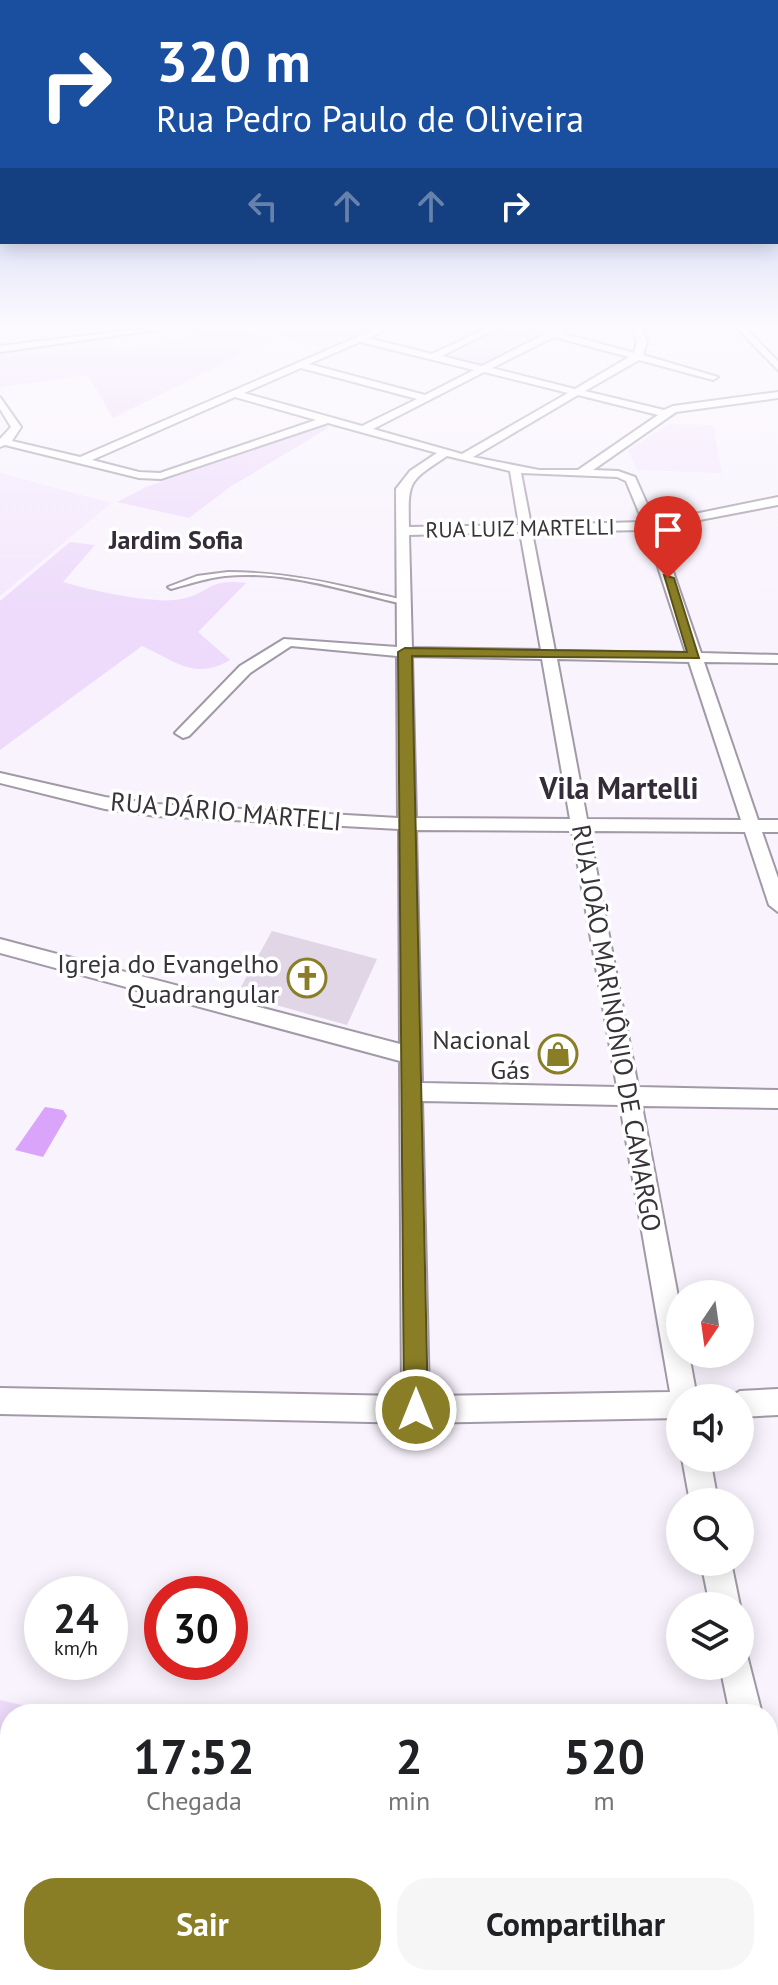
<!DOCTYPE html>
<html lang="pt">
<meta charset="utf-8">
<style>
:root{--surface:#fff;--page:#f6f6f6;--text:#202124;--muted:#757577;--accent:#897e25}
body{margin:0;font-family:"PT Sans",sans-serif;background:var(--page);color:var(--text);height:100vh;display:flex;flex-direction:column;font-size:30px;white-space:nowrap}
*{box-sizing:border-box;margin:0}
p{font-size:26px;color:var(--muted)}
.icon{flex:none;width:44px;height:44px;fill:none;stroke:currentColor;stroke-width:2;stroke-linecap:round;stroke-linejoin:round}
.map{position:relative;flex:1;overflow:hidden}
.sheet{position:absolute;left:0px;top:1704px;width:778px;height:282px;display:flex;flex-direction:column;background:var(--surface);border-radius:32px 32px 0 0;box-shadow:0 4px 20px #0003}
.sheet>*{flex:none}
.guide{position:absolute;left:0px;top:0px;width:778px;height:244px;box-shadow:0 4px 20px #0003;background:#1a4fa0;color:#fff;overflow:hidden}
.needle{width:52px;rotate:193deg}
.buttons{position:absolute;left:666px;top:1280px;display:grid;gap:16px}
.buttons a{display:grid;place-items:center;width:88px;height:88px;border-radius:50%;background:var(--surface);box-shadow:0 4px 20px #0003;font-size:40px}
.speed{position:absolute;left:24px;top:1576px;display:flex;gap:16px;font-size:40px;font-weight:700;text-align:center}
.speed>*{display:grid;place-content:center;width:104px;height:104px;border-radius:50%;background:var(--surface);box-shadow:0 4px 20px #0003;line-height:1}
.speed small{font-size:20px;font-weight:400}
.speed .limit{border:12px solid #d22;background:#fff;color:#111}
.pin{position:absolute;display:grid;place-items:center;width:68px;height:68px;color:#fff;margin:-82px -34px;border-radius:50% 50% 50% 0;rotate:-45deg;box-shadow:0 0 8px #0007}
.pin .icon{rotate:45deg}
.me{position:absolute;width:88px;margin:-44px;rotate:0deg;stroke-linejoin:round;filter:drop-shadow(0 0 6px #0008)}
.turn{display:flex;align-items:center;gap:28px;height:168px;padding:0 24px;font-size:36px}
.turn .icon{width:104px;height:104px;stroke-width:2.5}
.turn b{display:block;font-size:56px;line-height:68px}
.lanes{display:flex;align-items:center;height:76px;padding:0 24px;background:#0003;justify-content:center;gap:40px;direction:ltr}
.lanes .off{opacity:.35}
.eta{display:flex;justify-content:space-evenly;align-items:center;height:136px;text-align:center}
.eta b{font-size:48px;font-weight:800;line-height:56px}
.cta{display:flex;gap:16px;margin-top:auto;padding:16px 24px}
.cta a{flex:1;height:92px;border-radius:32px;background:var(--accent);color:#fff;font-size:32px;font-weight:800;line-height:92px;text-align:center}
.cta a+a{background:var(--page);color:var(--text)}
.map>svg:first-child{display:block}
.built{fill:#f4e7fd}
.green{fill:#eedbfb}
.water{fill:#d9a4f9}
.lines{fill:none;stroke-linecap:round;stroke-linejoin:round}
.stream{stroke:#d9a4f9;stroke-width:10}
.building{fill:#e0d6e6}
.service-casing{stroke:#a299a7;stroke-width:4}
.minor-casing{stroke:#a299a7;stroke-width:4}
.service{fill:#fff;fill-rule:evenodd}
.minor{fill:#fff;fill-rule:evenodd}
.route{fill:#897e25;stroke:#595218;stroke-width:2}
.labels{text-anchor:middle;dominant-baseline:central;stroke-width:7;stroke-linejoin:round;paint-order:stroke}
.far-street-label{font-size:22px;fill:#373339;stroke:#fff}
.far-quarter-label{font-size:26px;font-weight:bold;fill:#342d39;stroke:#fff}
.street-label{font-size:26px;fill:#373339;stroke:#fff}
.poi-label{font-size:26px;fill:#373339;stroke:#fff;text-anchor:end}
.quarter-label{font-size:30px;font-weight:bold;fill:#342d39;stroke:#fff}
</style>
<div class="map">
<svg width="778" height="1985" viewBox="0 0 778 1985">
<rect width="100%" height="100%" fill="#f9f3fd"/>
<g class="built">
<path d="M669,424l44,1 9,48 -85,-3 -9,-20z"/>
<path d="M0,473l111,30 -111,93z"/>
</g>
<g class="green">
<path d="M189,328h50l35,10 -161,80 -25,-43 -88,12v-35l104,-14 9,13 82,-15z"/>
<path d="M282,328h89l-47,21 -53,-15z"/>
<path d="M500,328h29l12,5 -59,31 -32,-8z"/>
<path d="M321,425l9,2 -100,60 -41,31 -72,-16 29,-15z"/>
<path d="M70,542l25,3 -32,37c26,8 92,23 118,17 31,-6 25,-21 65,-16l-48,49 32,28c-36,21 -54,1 -88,-14l-142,104v-149z"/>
<path d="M0,1700l61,14h-51v262h726l2,9h-738z"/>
</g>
<path class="water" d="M45,1107l18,3 4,6 -24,41 -28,-7z"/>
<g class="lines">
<path class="stream" d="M0,1890l10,2"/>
</g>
<path class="building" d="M272,931l105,28 -30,66 -110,-31z"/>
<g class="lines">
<g class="service-casing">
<path id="service" d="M228,572c47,0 91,8 136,19 14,4 30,5 42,11l-3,2c-57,-13 -118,-34 -178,-28 -19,2 -36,8 -54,13l-3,-2 29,-11z"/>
</g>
<g class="minor-casing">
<g id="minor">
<path d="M148,328h21l-169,24v-6z"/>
<path d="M378,328h10l-20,10 64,16 55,-26h10l-55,28 40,10 63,-32 -16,-6 23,2 16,-2 -7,5 73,20 3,-11 -3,-14h8l5,14 -4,13 75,22 -5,3 -74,-20 -54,31 79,19 9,-4 105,-14v6l-102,14 -83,58 25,1 17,6 20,45 123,-25v8l-120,23 43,125 77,2v8l-74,-1 54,158h20v12h-16l16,46v34l-9,-7 -24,-73 -156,-1 49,256 140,3v18l-136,-2 38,201v47h9l8,44h-17v20l-264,5 -416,-9v-26l402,8 -2,-335 -400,-108v-14l400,105 -1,-215 -243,-13 -51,-7 -105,-26v-10l105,24 51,7 242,14 -1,-162 -106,-10 -41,27 -61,63 -6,2 -8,-5 65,-67 44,-27 113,8 -1,-158 14,-18 27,-18 -109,-30 -167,56 -22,-1 -134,-33 -5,2v-8l11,-12 -11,-18v-12l21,30 -9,14 68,16zM554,337l75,20 -54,32 -83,-21zM360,342l114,28 -49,25 -116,-31zM301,368l116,31 -55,27 -118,-33zM484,372l84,21 -106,61 -89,-25zM578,395l80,20 -80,55h-39l-66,-13zM235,397l81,23 -156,53 -21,-1 -47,-12zM447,456l63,15 9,54 -110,2c-1,-47 -1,-45 38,-71zM521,473l96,4 9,4 17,41 -112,3zM646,530l40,123 -131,-2 -23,-119zM520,532l21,118 -129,-2 -3,-113zM412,656l130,3 28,160 -154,-1zM557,659l132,3 52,158 -154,-1zM416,830l156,1 45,256 -195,-4zM422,1101l198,4 50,287 -241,4z"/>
<path d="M737,328h8l33,33v9z"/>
<path d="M778,1389v26l-38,2v-19h-11l11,-7z"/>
<path d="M682,1458h28l8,44h-28z"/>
<path d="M701,1562h30l9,44h-30z"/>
<path d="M740,1652l7,3 15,59h-32l-10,-48h20z"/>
<path d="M768,1810l10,4v80l-10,-4z"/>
</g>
</g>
<use href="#service" class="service"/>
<use href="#minor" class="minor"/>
</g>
<linearGradient id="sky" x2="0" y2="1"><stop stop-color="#a2aeef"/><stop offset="0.54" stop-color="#fcfafe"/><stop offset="1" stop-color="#fcfafe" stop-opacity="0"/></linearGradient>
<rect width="778" height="605" fill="url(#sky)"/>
<path class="route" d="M664,575l10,3 25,80 -287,-2 16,754 -3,9 -9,3 -8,-3 -4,-9 -6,-758 7,-4 282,4z"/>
<defs>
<g id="church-ring" transform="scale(2)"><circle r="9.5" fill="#fff" stroke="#897e25" stroke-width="1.5"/><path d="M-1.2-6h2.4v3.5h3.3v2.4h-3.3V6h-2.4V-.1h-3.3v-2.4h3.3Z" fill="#897e25"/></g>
<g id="shop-ring" transform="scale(2)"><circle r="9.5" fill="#fff" stroke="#897e25" stroke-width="1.5"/><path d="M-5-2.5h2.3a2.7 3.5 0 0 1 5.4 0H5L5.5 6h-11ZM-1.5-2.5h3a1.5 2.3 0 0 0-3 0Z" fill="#897e25"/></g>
</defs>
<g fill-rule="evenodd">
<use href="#church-ring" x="307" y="978"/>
<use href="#shop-ring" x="558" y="1054"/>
</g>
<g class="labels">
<g class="far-street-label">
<text transform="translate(520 528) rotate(-1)">RUA LUIZ MARTELLI</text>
</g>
<g class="far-quarter-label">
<text x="176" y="539">Jardim Sofia</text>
</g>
<g class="street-label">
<text transform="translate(226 811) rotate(5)">RUA DÁRIO MARTELI</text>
<text transform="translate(617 1028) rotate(80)">RUA JOÃO MARINÔNIO DE CAMARGO</text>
</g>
<g class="poi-label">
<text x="279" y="963">Igreja do Evangelho<tspan x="279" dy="30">Quadrangular</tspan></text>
<text x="530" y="1039">Nacional<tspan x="530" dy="30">Gás</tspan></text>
</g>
<g class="quarter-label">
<text x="619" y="787">Vila Martelli</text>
</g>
</g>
</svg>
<div class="buttons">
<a><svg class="needle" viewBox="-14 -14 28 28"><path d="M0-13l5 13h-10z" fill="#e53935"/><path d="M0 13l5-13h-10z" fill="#757577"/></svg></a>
<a><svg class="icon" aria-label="sound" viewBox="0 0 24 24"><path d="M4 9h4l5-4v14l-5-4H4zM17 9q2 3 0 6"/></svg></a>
<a><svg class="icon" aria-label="search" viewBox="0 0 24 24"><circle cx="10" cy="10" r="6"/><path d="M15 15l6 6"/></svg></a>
<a><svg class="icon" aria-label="layers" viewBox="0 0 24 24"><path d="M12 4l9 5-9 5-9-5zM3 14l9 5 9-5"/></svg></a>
</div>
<div class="speed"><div>24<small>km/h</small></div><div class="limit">30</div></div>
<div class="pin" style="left:668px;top:578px;background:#d93025"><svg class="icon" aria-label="arrive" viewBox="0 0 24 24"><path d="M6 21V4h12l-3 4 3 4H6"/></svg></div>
<svg class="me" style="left:416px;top:1410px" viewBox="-20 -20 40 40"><circle r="17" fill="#897e25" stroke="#fff" stroke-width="3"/><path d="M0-11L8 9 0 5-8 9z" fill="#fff"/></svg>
<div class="guide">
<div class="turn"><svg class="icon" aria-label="right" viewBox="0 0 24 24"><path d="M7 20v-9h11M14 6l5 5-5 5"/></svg><div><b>320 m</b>Rua Pedro Paulo de Oliveira</div></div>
<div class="lanes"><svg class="icon off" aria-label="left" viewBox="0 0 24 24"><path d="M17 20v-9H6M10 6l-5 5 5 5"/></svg><svg class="icon off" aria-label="ahead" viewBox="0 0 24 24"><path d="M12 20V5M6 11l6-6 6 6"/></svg><svg class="icon off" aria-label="ahead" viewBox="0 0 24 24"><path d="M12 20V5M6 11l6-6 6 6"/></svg><svg class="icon" aria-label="right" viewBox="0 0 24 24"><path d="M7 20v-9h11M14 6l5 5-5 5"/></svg></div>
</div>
<section class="sheet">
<div class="eta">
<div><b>17:52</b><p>Chegada</p></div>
<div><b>2</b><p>min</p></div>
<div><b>520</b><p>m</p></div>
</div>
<div class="cta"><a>Sair</a><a>Compartilhar</a></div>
</section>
</div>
